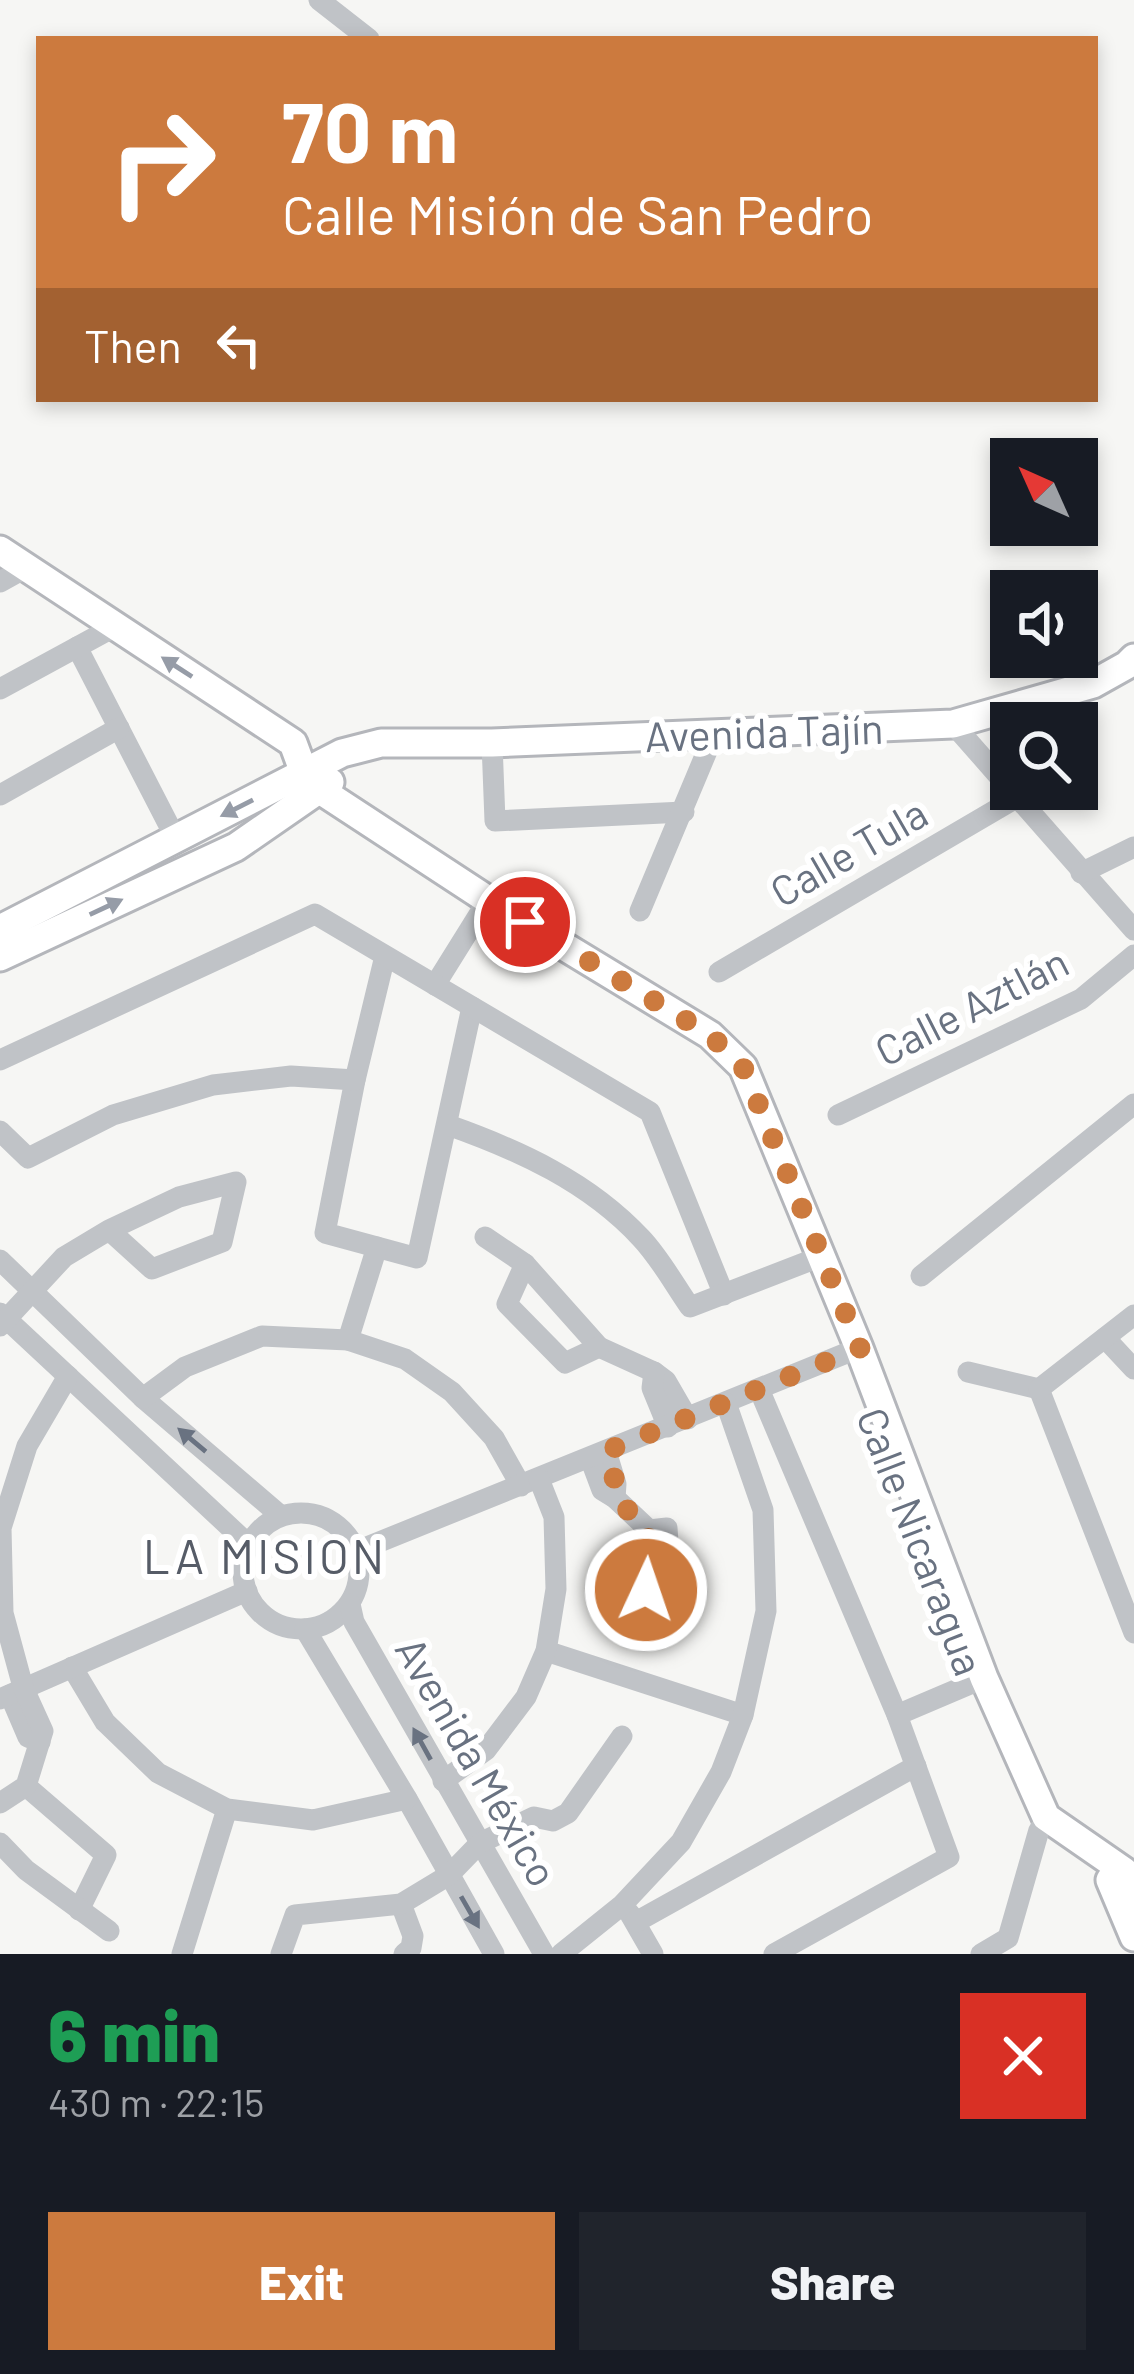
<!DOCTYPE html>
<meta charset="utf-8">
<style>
:root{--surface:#171b24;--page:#20242c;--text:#f1f3f6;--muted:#9ea1a6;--accent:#cc7a3e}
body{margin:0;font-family:Barlow,sans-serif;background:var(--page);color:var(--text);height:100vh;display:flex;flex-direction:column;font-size:45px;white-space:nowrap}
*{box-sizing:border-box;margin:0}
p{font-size:39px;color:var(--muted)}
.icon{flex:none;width:66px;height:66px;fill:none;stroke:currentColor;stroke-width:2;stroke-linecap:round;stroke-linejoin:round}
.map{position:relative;height:1954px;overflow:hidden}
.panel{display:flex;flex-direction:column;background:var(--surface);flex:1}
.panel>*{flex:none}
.hud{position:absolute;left:36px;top:36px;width:1062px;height:366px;border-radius:0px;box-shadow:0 6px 18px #0003;background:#cc7a3e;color:#fff;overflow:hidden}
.needle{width:78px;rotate:315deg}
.tools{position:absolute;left:990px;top:438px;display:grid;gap:24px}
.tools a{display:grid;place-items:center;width:108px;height:108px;border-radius:0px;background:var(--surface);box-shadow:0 6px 18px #0003;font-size:60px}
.pin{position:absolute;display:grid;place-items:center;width:102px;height:102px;color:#fff;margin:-51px;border:6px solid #fff;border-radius:50%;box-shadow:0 3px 12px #0007}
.me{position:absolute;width:132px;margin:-66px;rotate:3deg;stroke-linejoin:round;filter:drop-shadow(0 0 9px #0008)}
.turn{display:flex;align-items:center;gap:42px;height:252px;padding:0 48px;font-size:54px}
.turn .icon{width:156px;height:156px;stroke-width:2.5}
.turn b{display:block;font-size:84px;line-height:102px}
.then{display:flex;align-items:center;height:114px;padding:0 48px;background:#0003;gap:24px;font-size:45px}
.round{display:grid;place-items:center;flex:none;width:126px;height:126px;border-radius:0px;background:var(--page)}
.summary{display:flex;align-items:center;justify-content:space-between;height:204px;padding:0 48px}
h1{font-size:72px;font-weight:800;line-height:90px;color:#1e9e55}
.action{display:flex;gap:24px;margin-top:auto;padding:24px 48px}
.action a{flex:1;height:138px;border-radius:0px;background:var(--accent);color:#fff;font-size:48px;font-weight:800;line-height:138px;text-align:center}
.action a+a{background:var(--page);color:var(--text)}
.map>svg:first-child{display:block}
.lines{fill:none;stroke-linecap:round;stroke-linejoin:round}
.major-casing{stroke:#b4b6bb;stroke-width:33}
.minor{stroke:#c0c3c7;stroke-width:21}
.major{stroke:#fff;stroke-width:27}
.oneway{fill:#969ca7}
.oneway2{fill:#697281}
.route{stroke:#cc7a3e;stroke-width:21;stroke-dasharray:0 37.8}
.labels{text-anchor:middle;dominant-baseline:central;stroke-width:12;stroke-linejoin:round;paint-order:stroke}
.street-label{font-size:42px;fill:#697281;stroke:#fff}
.quarter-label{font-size:48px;letter-spacing:3px;fill:#565c67;stroke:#fff}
</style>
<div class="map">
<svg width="1134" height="1954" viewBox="0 0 1134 1954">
<rect width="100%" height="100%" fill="#f6f6f4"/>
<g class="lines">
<g class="major-casing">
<g id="major">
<path d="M0,550l293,193 7,19 20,28 168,110 222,135 33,32 116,281 125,330 62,139 78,54 10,26"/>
<path d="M0,929l342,-176 39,-10h111l461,-19 140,-40 34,-19 7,-7"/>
<path d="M0,957l236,-110 94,-65"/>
<path d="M1110,1880l24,57"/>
</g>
</g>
<g class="minor">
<path d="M319,0l50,39"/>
<path d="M0,582l27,-15"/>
<path d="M77,647l99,192"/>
<path d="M0,689l114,-62"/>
<path d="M953,724l181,206"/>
<path d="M492,743l3,78 189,-9"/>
<path d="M0,795l119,-67"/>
<path d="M1081,873l53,-26"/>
<path d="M640,911l75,-179"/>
<path d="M385,956l-30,124 -30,153 92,25 55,-251"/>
<path d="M719,972l297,-174"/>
<path d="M435,985l53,-85"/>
<path d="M0,1060l315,-146 335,198 74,183"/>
<path d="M838,1115l243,-116 53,-44"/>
<path d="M448,1125c71,25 141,57 193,113 19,20 33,46 49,69l132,-51"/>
<path d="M0,1131l28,27 85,-43 100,-30 78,-9 64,4"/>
<path d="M485,1237l40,27 74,83 55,25 12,9 22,38"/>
<path d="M0,1260l143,138 138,118"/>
<path d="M525,1264l-18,40 58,59 34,-16"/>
<path d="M921,1276l213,-172"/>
<path d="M0,1313l249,232"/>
<path d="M0,1326l64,-69 45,-27 70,-33 57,-15 -14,60 -70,27 -43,-39"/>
<path d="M1105,1338l29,31"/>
<path d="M348,1340l29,-93"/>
<path d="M654,1372l-2,16 16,39"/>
<path d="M968,1372l71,17"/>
<path d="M759,1389l138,326 52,142 -175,97"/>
<path d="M1039,1389l95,244"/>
<path d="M1039,1389l95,-74"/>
<path d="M143,1398l42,-31 77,-31 86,4 57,19 47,33 42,46 27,48"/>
<path d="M606,1451l10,33 -1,14"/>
<path d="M590,1458l12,32 13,8 34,32 18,-2 5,70"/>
<circle cx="301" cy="1571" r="58"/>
<path d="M357,1551l502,-203"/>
<path d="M646,1596l3,-66"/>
<path d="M350,1604l4,18 190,332"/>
<path d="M305,1629l102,170 87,155"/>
<path d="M546,1651l197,64"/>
<path d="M72,1667l33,55 53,51 69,36 86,11 94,-21"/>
<path d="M10,1695l18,42 12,5"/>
<path d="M0,1699l247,-108"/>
<path d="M897,1715l87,-37"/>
<path d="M443,1781l43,-31 40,-53 20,-46 10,-62 -2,-72 -15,-38"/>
<path d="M26,1786l80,69 -27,55"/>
<path d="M0,1803l26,-17 17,-55 -20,-44 -20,-74 -2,-85 26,-82 41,-70"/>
<path d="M0,1843l26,27 83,61"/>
<path d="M401,1904l12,32 -2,12 -7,6"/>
<path d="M630,1914l23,40"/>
<path d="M636,1922l280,-156"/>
<path d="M182,1954l45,-145"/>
<path d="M281,1954l14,-39 106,-11 48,-29 31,-32 54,-26 19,4 15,-8 54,-77"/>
<path d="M561,1954l61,-49 59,-63 40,-70 22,-57 23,-104 -3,-101 -37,-107"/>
<path d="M981,1954l27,-16 31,-108"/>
</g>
<use href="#major" class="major"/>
</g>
<defs><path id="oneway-solid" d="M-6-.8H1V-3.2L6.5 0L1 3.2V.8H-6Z" transform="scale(3)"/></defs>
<g class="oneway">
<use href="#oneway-solid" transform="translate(177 667) rotate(-147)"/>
<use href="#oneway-solid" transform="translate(237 808) rotate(153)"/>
<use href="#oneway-solid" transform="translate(106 907) rotate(-25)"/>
</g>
<g class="oneway2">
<use href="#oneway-solid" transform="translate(192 1440) rotate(-140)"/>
<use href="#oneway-solid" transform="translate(422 1744) rotate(-119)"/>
<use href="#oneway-solid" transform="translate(470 1912) rotate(60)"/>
</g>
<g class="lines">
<path class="route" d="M525,922l185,113 33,32 117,281 -254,103 10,33 -1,14 34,32 -3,60"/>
</g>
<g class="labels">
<g class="street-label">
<text transform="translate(764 731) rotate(-2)">Avenida Tajín</text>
<text transform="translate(848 851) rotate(-30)">Calle Tula</text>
<text transform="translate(971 1005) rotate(-27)">Calle Aztlán</text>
<text transform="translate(922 1541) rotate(69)">Calle Nicaragua</text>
<text transform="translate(478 1761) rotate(60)">Avenida México</text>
</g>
<g class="quarter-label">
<text x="265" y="1555">LA MISION</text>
</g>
</g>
</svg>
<div class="tools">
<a><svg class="needle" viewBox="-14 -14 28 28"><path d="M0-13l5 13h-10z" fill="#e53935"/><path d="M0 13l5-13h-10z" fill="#9ea1a6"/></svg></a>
<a><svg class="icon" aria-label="sound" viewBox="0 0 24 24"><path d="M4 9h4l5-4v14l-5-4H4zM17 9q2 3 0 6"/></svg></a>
<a><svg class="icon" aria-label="search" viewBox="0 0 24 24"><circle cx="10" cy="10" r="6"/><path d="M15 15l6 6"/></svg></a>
</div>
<div class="pin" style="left:525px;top:922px;background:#d93025"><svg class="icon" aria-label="arrive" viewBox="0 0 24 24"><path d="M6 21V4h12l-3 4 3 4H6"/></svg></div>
<svg class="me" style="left:646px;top:1590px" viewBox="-20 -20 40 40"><circle r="17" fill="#cc7a3e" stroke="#fff" stroke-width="3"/><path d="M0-11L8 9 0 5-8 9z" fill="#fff"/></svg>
<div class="hud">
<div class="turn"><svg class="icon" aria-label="right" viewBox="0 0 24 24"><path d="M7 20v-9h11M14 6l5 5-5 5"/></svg><div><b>70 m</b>Calle Misión de San Pedro</div></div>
<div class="then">Then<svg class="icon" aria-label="left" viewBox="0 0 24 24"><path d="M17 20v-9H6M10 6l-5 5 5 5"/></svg></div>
</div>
</div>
<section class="panel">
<div class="summary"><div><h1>6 min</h1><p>430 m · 22:15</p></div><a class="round" style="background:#d93025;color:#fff"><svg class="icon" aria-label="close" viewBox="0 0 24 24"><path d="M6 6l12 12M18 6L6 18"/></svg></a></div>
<div class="action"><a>Exit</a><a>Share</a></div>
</section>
